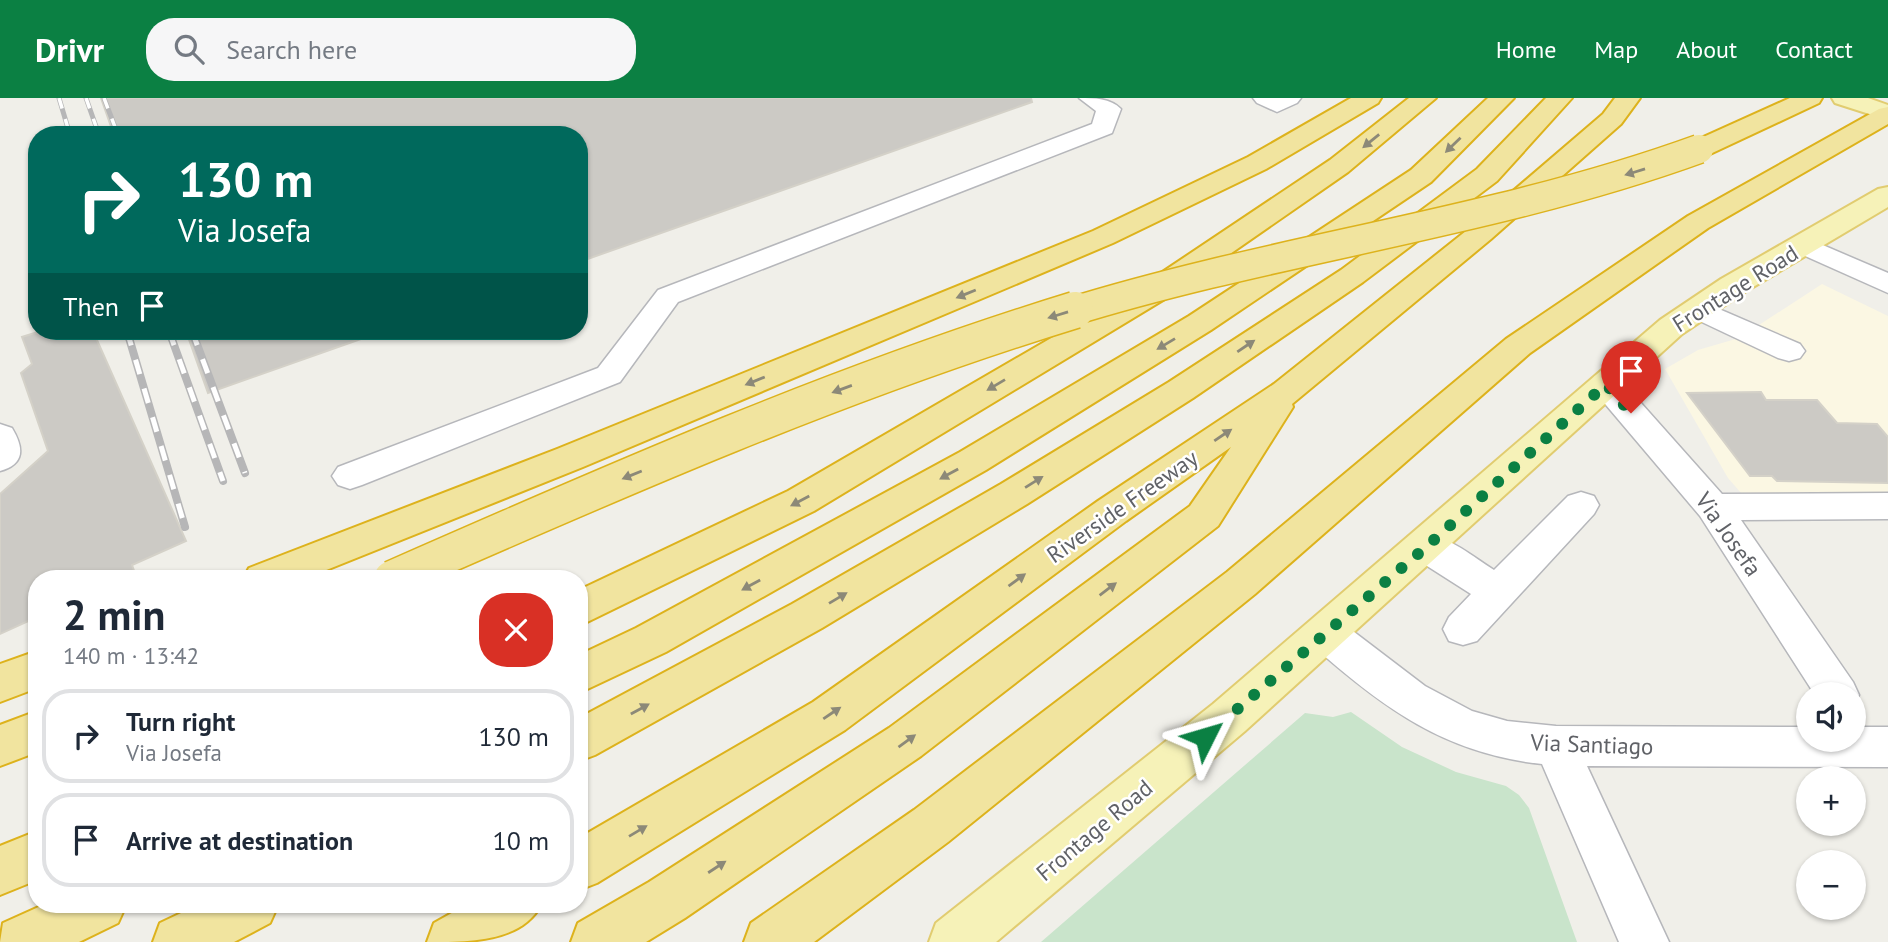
<!DOCTYPE html>
<meta charset="utf-8">
<style>
:root{--surface:#fff;--page:#f6f6f7;--text:#1f2937;--muted:#747a83;--line:#e0e1e3;--accent:#0b8043}
body{margin:0;font-family:"PT Sans",sans-serif;background:var(--page);color:var(--text);height:100vh;display:flex;flex-direction:column;font-size:26px;white-space:nowrap}
*{box-sizing:border-box;margin:0}
p{font-size:23px;color:var(--muted)}
.icon{flex:none;width:38px;height:38px;fill:none;stroke:currentColor;stroke-width:2;stroke-linecap:round;stroke-linejoin:round}
.map{position:relative;flex:1;overflow:hidden}
.details{position:absolute;left:28px;top:472px;width:560px;height:343px;display:flex;flex-direction:column;background:var(--surface);border-radius:28px;box-shadow:0 2px 5px #0004}
.details>*{flex:none}
.banner{position:absolute;left:28px;top:28px;width:560px;height:214px;border-radius:28px;box-shadow:0 2px 5px #0004;background:#00695c;color:#fff;overflow:hidden}
.buttons{position:absolute;left:1796px;top:584px;display:grid;gap:14px}
.buttons a{display:grid;place-items:center;width:70px;height:70px;border-radius:50%;background:var(--surface);box-shadow:0 2px 5px #0004;font-size:35px}
.pin{position:absolute;display:grid;place-items:center;width:60px;height:60px;color:#fff;margin:-72px -30px;border-radius:50% 50% 50% 0;rotate:-45deg;box-shadow:0 0 7px #0007}
.pin .icon{rotate:45deg}
.me{position:absolute;width:77px;margin:-38px;rotate:50deg;stroke-linejoin:round;filter:drop-shadow(0 0 5px #0008)}
.turn{display:flex;align-items:center;gap:24px;height:147px;padding:0 35px;font-size:32px}
.turn .icon{width:91px;height:91px;stroke-width:2.5}
.turn b{display:block;font-size:49px;line-height:60px}
.then{display:flex;align-items:center;height:66px;padding:0 35px;background:#0003;gap:14px;font-size:26px}
.round{display:grid;place-items:center;flex:none;width:74px;height:74px;border-radius:28px;background:var(--page)}
.summary{display:flex;align-items:center;justify-content:space-between;height:119px;padding:0 35px}
h1{font-size:42px;font-weight:800;line-height:52px}
ul{padding:0;list-style:none}
li{display:flex;align-items:center;gap:21px;height:94px;margin:0 14px 10px;padding:0 21px;border:4px solid var(--line);border-radius:28px}
li div{flex:1}
li b{display:block;font-size:26px}
li em{font-style:normal}
header{display:flex;align-items:center;gap:42px;box-sizing:border-box;height:98px;padding:0 35px;background:var(--accent);color:#fff}
header strong{font-size:33px}
nav{display:flex;gap:38px;margin-inline-start:auto;font-size:24px}
.search{width:490px;height:63px;background:var(--page);display:flex;align-items:center;gap:18px;box-sizing:border-box;padding:0 24px;border-radius:28px;color:var(--muted);font-size:26px}
.map>svg:first-child{display:block}
.commercial{fill:#fbf7e3}
.green{fill:#c9e4cb}
.building{fill:#cccac5;stroke:#d4d1c8;stroke-width:2}
.lines{fill:none;stroke-linecap:round;stroke-linejoin:round}
.minor-casing{stroke:#b6b7bb;stroke-width:3}
.major-casing{stroke:#e1cc70;stroke-width:4}
.highway-casing{stroke:#ddb21c;stroke-width:4}
.minor{fill:#fff;fill-rule:evenodd}
.major{fill:#f6f2b8;fill-rule:evenodd}
.highway{fill:#f1e49f;fill-rule:evenodd}
.rail-far1-casing{stroke:#b6b6b7;stroke-width:5}
.rail-casing{stroke:#b6b6b7;stroke-width:8}
.rail-far1{stroke:#fff;stroke-width:3.5;stroke-dasharray:11;stroke-linecap:butt}
.rail{stroke:#fff;stroke-width:5;stroke-dasharray:15;stroke-linecap:butt}
.highway-bridge-far1-casing{stroke:#ddb21c;stroke-width:31;stroke-linecap:butt}
.highway-bridge-casing{stroke:#ddb21c;stroke-width:39;stroke-linecap:butt}
.highway-bridge-far1{stroke:#f1e49f;stroke-width:28}
.highway-bridge{stroke:#f1e49f;stroke-width:36}
.oneway{fill:#8c8978}
.route{stroke:#0b8043;stroke-width:12;stroke-dasharray:0 21.6}
.labels{text-anchor:middle;dominant-baseline:central;stroke-width:5;stroke-linejoin:round;paint-order:stroke}
.street-label{font-size:23px;fill:#606267;stroke:#fff}
</style>
<header>
<strong>Drivr</strong>
<div class="search"><svg class="icon" aria-label="search" viewBox="0 0 24 24"><circle cx="10" cy="10" r="6"/><path d="M15 15l6 6"/></svg>Search here</div>
<nav><a>Home</a><a>Map</a><a>About</a><a>Contact</a></nav>
</header>
<div class="map">
<svg width="1888" height="844" viewBox="0 0 1888 844">
<rect width="100%" height="100%" fill="#f0efe9"/>
<path class="commercial" d="M1822,186l66,32v202l-126,-1 -34,-39 -63,-109 33,-19 41,-12z"/>
<path class="green" d="M1351,614l51,35 54,25 50,14 13,9 10,13 48,134h-536l264,-229 28,4z"/>
<g class="building">
<path d="M101,0h930l1,4 -453,160v-127h-465z"/>
<path d="M41,233h52l93,210 -54,24 5,14h-100v38l-37,17v-140l48,-43 -27,-78 11,-9 -10,-27z"/>
<path d="M186,233h185l1,4 -164,58z"/>
<path d="M1761,294l5,8h51l20,23 40,1 11,13v46l-111,-2 -5,-5h-22l-63,-83z"/>
</g>
<g class="lines">
<g class="minor-casing">
<g id="minor">
<path d="M1079,0c16,0 31,0 42,11l-9,24 -434,169 -58,80 -258,103 -12,4 -12,-4 -6,-9 6,-9 260,-99 60,-78 434,-166 4,-13z"/>
<path d="M1253,0h48l-4,5 -20,9 -20,-9z"/>
<path d="M1804,139l84,36v20l-94,-42 -4,-6 4,-6z"/>
<path d="M1698,202l102,44 5,7 -5,7 -11,3 -11,-3 -91,-43 -4,-6 4,-6z"/>
<path d="M1606,275l11,3 105,118 166,-1v26l-147,1 112,162 6,13 -6,12v-12h-38l-115,-179 -105,-124 -5,-8 5,-8z"/>
<path d="M0,326l12,4c12,20 13,36 -12,43z"/>
<path d="M1581,394l13,4 5,9 -5,9 -117,127 -14,4 -14,-4 -6,-12 6,-12 22,-23 -58,-37 -6,-10 6,-10c28,-9 58,19 81,33l74,-74z"/>
<path d="M1327,519l14,5 84,64 47,25 35,10 49,5 252,1v13h45v-13h35v40l-301,-1 82,176h-50l-77,-178c-96,-10 -159,-56 -229,-118l-6,-12 6,-12z"/>
</g>
</g>
<g class="major-casing">
<g id="major">
<path d="M1832,0h36l20,7v15l-53,-17z"/>
<path d="M1888,89v20l-145,86 -61,41 -437,397 -249,211h-67l7,-19 277,-219 447,-384 61,-41 157,-90z"/>
</g>
</g>
<g class="highway-casing">
<g id="highway">
<path d="M1351,0h30l-3,5 -112,66 -153,74 -530,224 -279,112h-61l6,-11 308,-119 536,-218 155,-74z"/>
<path d="M1409,0h27l-88,74 -180,125 -354,214 -235,115v-36l209,-99 358,-208 184,-123z"/>
<path d="M1488,0h26l-83,84 -220,148 -225,140 -320,182 -87,41v-38l57,-27 324,-176 229,-136 222,-146z"/>
<path d="M1546,0h26l-75,83 -134,101 -170,116 -166,106 -205,124 -227,127 -16,6v-43l213,-114 209,-120 168,-102 172,-112 136,-101z"/>
<path d="M1615,0h25l-19,26 -130,115 -199,165 1,3 -75,119 -297,230 -236,162 -39,24h-75l7,-19 71,-41 240,-154 301,-222 41,-59 -105,74 -281,209 -248,153 -18,7v-52l234,-136 285,-201 176,-117 197,-157 132,-113z"/>
<path d="M1790,0h32l-3,5 -111,52 -9,2 -9,-2 -4,-6 4,-6z"/>
<path d="M1888,9v17l-180,104 -178,125 -275,241 -307,248 -134,100h-70l7,-19 163,-113 313,-238 279,-233 182,-123 191,-107z"/>
<path d="M37,553v37l-37,14v-38z"/>
<path d="M37,613v41l-37,14v-41z"/>
<path d="M37,733v49l-37,15v-49z"/>
<path d="M43,807h83l-8,18 -39,19h-79l3,-19z"/>
<path d="M198,807h80l-8,18 -36,19h-81l7,-19z"/>
<path d="M466,807h75c-20,37 -71,37 -114,37l7,-19z"/>
</g>
</g>
<use href="#minor" class="minor"/>
<use href="#major" class="major"/>
<use href="#highway" class="highway"/>
<g class="rail-far1-casing">
<g id="rail-far1">
<path d="M59,0l11,37"/>
<path d="M86,0l13,37"/>
<path d="M104,0l14,37"/>
</g>
</g>
<g class="rail-casing">
<g id="rail">
<path d="M127,233l58,196"/>
<path d="M169,233l54,150"/>
<path d="M192,233l53,142"/>
</g>
</g>
<use href="#rail-far1" class="rail-far1"/>
<use href="#rail" class="rail"/>
<g class="highway-bridge-far1-casing">
<path id="highway-bridge-far1" d="M1070,214c207,-64 425,-89 629,-163"/>
</g>
<g class="highway-bridge-casing">
<path id="highway-bridge" d="M392,481c225,-99 448,-197 683,-269"/>
</g>
<use href="#highway-bridge-far1" class="highway-bridge-far1"/>
<use href="#highway-bridge" class="highway-bridge"/>
</g>
<defs><path id="oneway-solid" d="M-6-.8H1V-3.2L6.5 0L1 3.2V.8H-6Z" transform="scale(1.75)"/></defs>
<g class="oneway">
<use href="#oneway-solid" transform="translate(1371 43) rotate(141)"/>
<use href="#oneway-solid" transform="translate(1453 47) rotate(136)"/>
<use href="#oneway-solid" transform="translate(1635 74) rotate(163)"/>
<use href="#oneway-solid" transform="translate(966 196) rotate(158)"/>
<use href="#oneway-solid" transform="translate(1058 217) rotate(163)"/>
<use href="#oneway-solid" transform="translate(1166 246) rotate(149)"/>
<use href="#oneway-solid" transform="translate(1246 248) rotate(-34)"/>
<use href="#oneway-solid" transform="translate(755 283) rotate(158)"/>
<use href="#oneway-solid" transform="translate(996 287) rotate(149)"/>
<use href="#oneway-solid" transform="translate(842 291) rotate(160)"/>
<use href="#oneway-solid" transform="translate(1223 337) rotate(-34)"/>
<use href="#oneway-solid" transform="translate(949 376) rotate(151)"/>
<use href="#oneway-solid" transform="translate(632 377) rotate(158)"/>
<use href="#oneway-solid" transform="translate(1034 384) rotate(-32)"/>
<use href="#oneway-solid" transform="translate(800 403) rotate(152)"/>
<use href="#oneway-solid" transform="translate(1017 482) rotate(-36)"/>
<use href="#oneway-solid" transform="translate(751 487) rotate(151)"/>
<use href="#oneway-solid" transform="translate(1108 491) rotate(-37)"/>
<use href="#oneway-solid" transform="translate(838 500) rotate(-31)"/>
<use href="#oneway-solid" transform="translate(640 611) rotate(-29)"/>
<use href="#oneway-solid" transform="translate(832 615) rotate(-34)"/>
<use href="#oneway-solid" transform="translate(907 643) rotate(-36)"/>
<use href="#oneway-solid" transform="translate(638 733) rotate(-31)"/>
<use href="#oneway-solid" transform="translate(717 769) rotate(-33)"/>
</g>
<g class="lines">
<path class="route" d="M1205,639l221,-190 180,-163 25,29"/>
</g>
<g class="labels">
<g class="street-label">
<text transform="translate(1735 190) rotate(-32)">Frontage Road</text>
<text transform="translate(1122 408) rotate(-35)">Riverside Freeway</text>
<text transform="translate(1729 436) rotate(55)">Via Josefa</text>
<text transform="translate(1592 646) rotate(2)">Via Santiago</text>
<text transform="translate(1094 732) rotate(-40)">Frontage Road</text>
</g>
</g>
</svg>
<div class="buttons">
<a><svg class="icon" aria-label="sound" viewBox="0 0 24 24"><path d="M4 9h4l5-4v14l-5-4H4zM17 9q2 3 0 6"/></svg></a>
<a>+</a>
<a>−</a>
</div>
<div class="pin" style="left:1631px;top:315px;background:#d93025"><svg class="icon" aria-label="arrive" viewBox="0 0 24 24"><path d="M6 21V4h12l-3 4 3 4H6"/></svg></div>
<svg class="me" style="left:1205px;top:639px" viewBox="-20 -20 40 40"><path d="M0-17L14 15 0 8-14 15z" fill="#0b8043" stroke="#fff" stroke-width="4"/></svg>
<div class="banner">
<div class="turn"><svg class="icon" aria-label="right" viewBox="0 0 24 24"><path d="M7 20v-9h11M14 6l5 5-5 5"/></svg><div><b>130 m</b>Via Josefa</div></div>
<div class="then">Then<svg class="icon" aria-label="arrive" viewBox="0 0 24 24"><path d="M6 21V4h12l-3 4 3 4H6"/></svg></div>
</div>
<section class="details">
<div class="summary"><div><h1>2 min</h1><p>140 m · 13:42</p></div><a class="round" style="background:#d93025;color:#fff"><svg class="icon" aria-label="close" viewBox="0 0 24 24"><path d="M6 6l12 12M18 6L6 18"/></svg></a></div>
<ul>
<li><svg class="icon" aria-label="right" viewBox="0 0 24 24"><path d="M7 20v-9h11M14 6l5 5-5 5"/></svg><div><b>Turn right</b><p>Via Josefa</p></div><em>130 m</em></li>
<li><svg class="icon" aria-label="arrive" viewBox="0 0 24 24"><path d="M6 21V4h12l-3 4 3 4H6"/></svg><div><b>Arrive at destination</b></div><em>10 m</em></li>
</ul>
</section>
</div>
